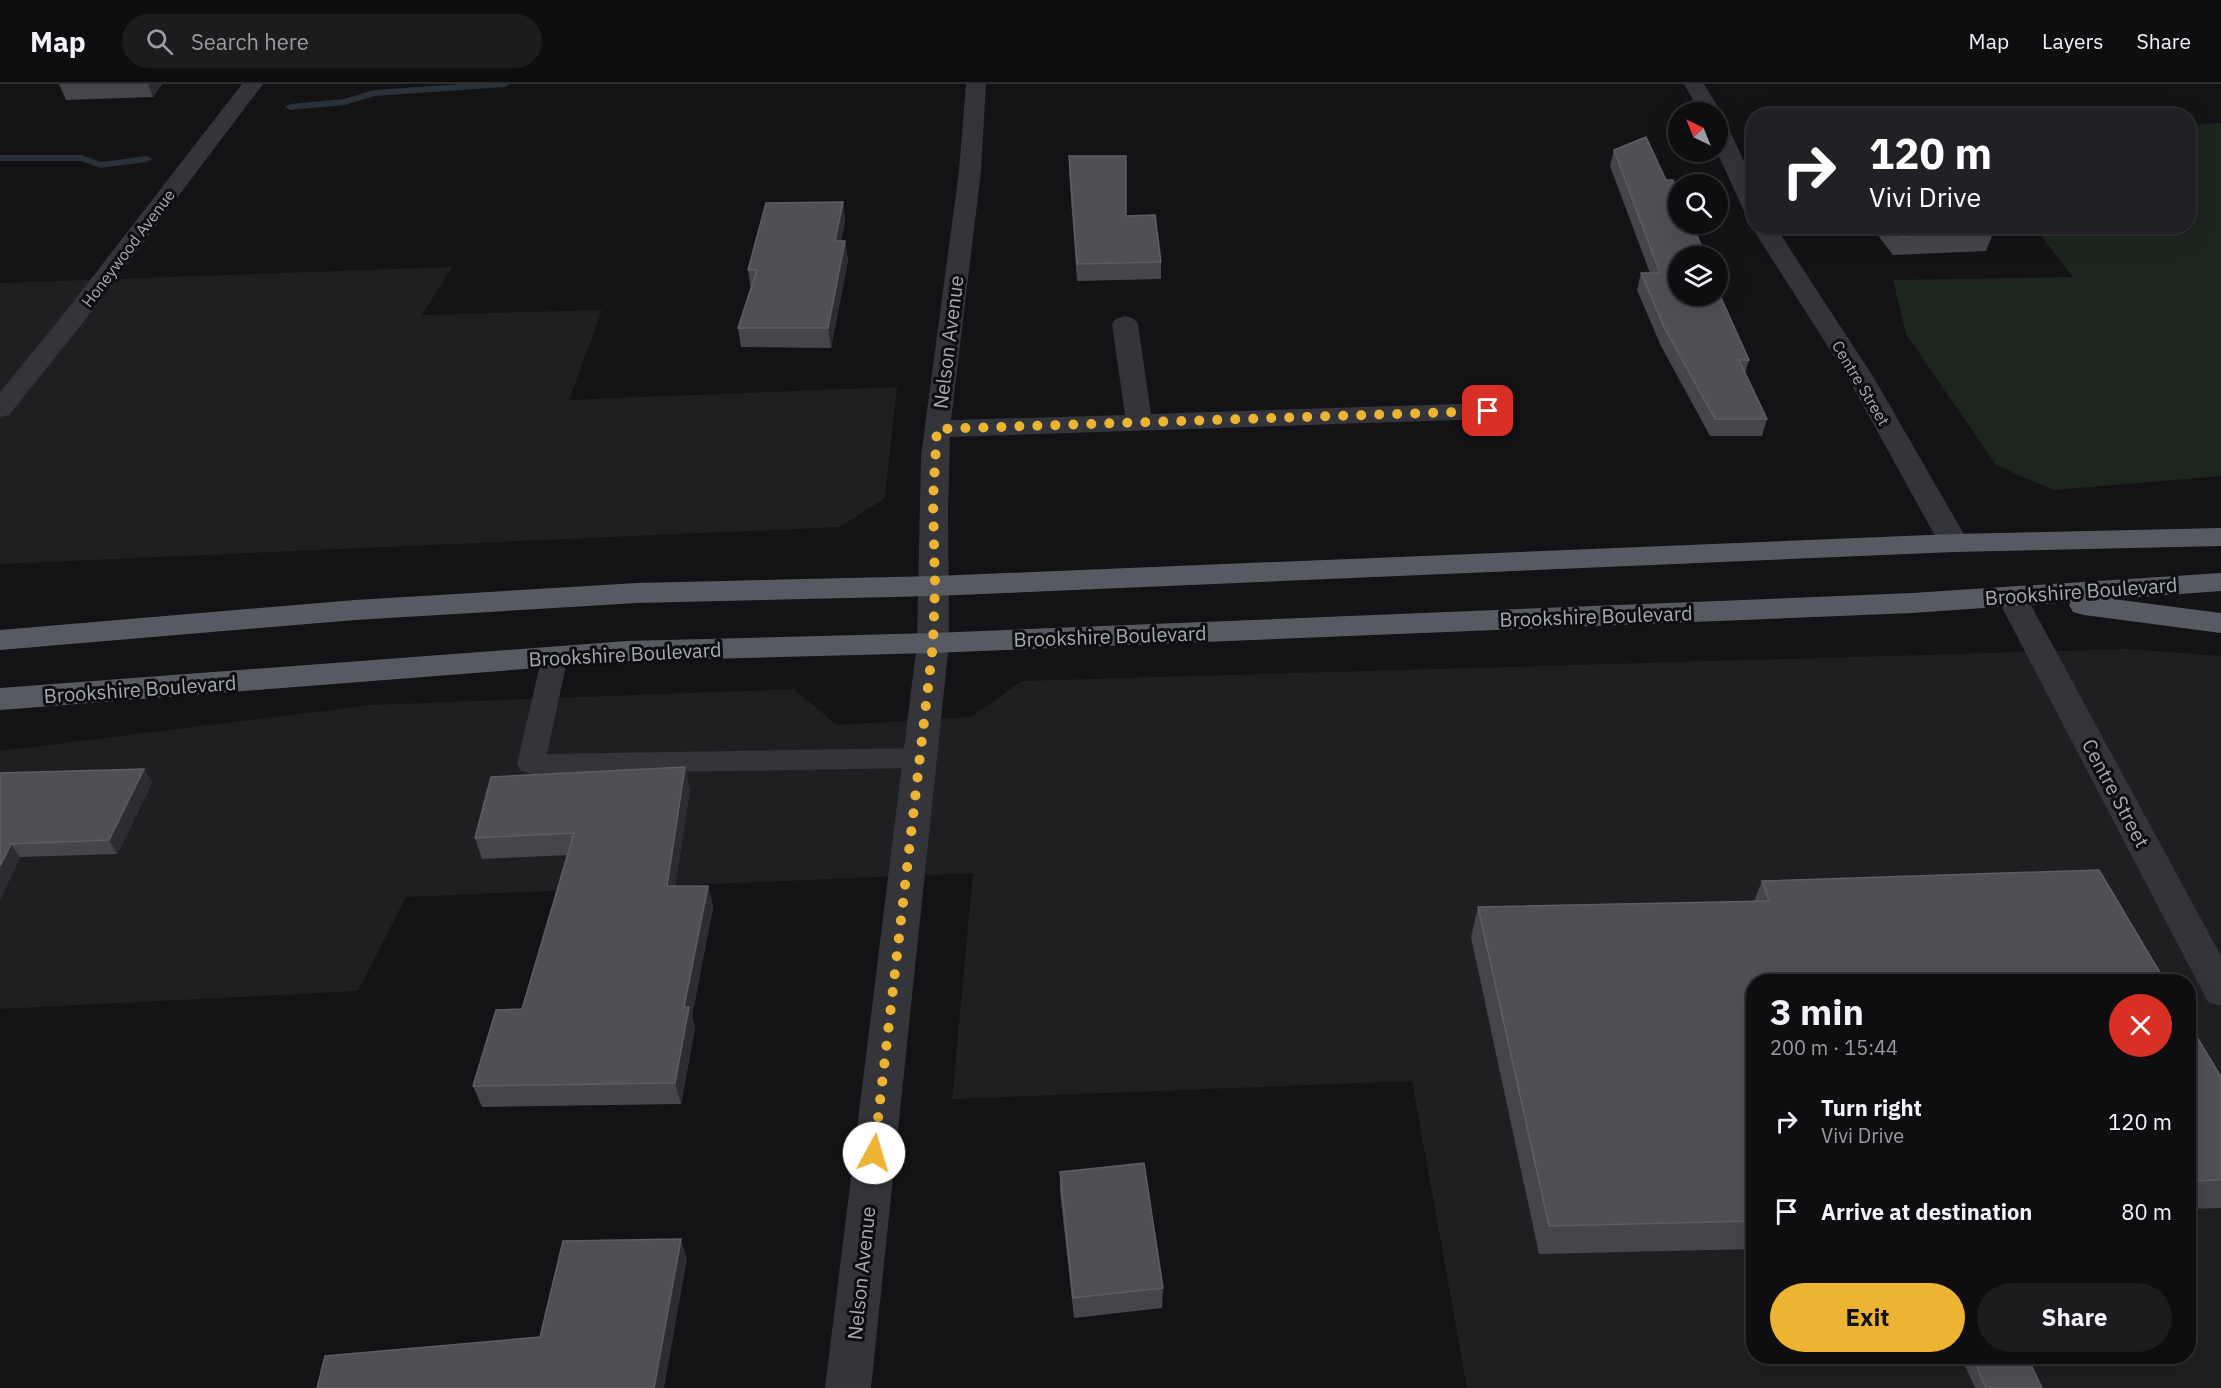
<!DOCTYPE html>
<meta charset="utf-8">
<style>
:root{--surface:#0e0e10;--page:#1c1c1e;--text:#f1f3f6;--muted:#9b9c9f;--line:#2e2e30;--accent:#edb433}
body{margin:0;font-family:"IBM Plex Sans",sans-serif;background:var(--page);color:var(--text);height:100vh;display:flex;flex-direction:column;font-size:22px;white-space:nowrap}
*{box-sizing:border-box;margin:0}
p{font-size:20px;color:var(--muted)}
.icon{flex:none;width:33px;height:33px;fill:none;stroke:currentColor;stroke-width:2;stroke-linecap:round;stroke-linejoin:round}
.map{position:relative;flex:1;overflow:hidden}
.panel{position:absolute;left:1746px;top:890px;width:450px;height:390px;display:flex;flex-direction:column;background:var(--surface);border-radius:24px;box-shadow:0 6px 24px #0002,0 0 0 2px var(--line)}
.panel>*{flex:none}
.top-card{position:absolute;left:1746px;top:24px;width:450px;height:126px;border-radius:24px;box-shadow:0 6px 24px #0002,0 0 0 2px var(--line);background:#202124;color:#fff;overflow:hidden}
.needle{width:39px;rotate:317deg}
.fabs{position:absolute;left:1668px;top:18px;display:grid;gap:12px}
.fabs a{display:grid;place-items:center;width:60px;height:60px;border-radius:50%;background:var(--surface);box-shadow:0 6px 24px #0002,0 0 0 2px var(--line);font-size:30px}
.pin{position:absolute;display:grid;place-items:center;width:51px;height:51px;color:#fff;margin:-26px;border-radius:12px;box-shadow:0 3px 9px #0006}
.me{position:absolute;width:66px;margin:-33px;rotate:6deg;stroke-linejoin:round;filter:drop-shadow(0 0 4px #0008)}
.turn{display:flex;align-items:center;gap:21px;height:126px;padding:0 24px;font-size:27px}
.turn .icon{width:78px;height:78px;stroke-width:2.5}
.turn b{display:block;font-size:42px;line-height:51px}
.round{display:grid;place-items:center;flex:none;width:63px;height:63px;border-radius:32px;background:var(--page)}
.head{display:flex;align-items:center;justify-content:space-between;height:102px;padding:0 24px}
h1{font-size:36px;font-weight:700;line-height:45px}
.action{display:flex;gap:12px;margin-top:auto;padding:12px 24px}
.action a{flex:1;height:69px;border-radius:36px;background:var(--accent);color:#111;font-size:24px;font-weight:700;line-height:69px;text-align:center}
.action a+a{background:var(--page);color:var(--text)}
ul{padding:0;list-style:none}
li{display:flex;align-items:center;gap:18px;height:90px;padding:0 24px}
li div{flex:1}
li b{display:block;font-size:22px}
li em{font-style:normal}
header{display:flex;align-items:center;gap:36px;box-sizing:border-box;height:84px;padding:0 30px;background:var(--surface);border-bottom:2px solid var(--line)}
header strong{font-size:28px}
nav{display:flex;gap:33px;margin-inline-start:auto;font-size:21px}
.search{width:420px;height:54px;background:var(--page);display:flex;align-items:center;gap:15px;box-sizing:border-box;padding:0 21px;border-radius:33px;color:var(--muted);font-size:22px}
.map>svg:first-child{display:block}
.built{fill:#1f1f22;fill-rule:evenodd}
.green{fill:#1d251f}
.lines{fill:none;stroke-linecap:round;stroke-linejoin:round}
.stream{fill:#2a3138;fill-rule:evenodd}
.service{fill:#34353a;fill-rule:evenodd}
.minor{fill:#34353a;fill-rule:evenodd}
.trunk{fill:#585a62;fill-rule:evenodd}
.wall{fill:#44464a}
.shaded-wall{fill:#2c2d30}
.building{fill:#4f5056;stroke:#5c5e64;stroke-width:1.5}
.route{stroke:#edb433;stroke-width:10;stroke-dasharray:0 18}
.labels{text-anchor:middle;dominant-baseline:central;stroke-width:6;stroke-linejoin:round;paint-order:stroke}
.far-street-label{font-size:16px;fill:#a5aab5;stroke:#0e0e10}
.street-label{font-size:20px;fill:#a5aab5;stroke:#0e0e10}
</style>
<header>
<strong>Map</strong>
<div class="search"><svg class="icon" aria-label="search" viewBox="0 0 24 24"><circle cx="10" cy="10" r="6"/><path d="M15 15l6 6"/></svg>Search here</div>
<nav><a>Map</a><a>Layers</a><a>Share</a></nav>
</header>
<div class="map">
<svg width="2221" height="1304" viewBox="0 0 2221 1304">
<rect width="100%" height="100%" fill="#131315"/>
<g class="built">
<path d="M452,183l-30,48 180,-5 -33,90 328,-13 -12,111 -45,29 -840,37v-281z"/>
<path d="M2128,565l93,7v732h-754l-55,-307 -460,18 21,-226 -567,24 -48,94 -358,18v-258l371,-46 423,-16 43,36 134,-8 51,-36zM1754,897h434v375h-434z"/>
</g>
<path class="green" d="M2221,39v353l-168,14 -57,-25 -90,-131 -13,-54 180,-3 -39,-50 154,-1 1,-101z"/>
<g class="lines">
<g class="stream">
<path d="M460,0h50l-5,3 -130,9 -30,9 -55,5 -5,-3 5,-3 54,-5 30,-9z"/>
<path d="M0,71h82l19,7 46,-6 5,3 -5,3 -47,6 -19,-7h-81z"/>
</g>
<path class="service" d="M555,563l9,3 4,6 -21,98 372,-6 10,3 4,7 -4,7 -10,3 -388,6 -10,-3 -4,-7 25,-108 4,-6z"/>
<g class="minor">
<path d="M242,0h21l-182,241 -72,90 -9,2v-25l63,-77z"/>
<path d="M966,0h20l-5,87 -30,249 174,-5 -13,-91 4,-5 9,-3 9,3 4,5 13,90 337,-11 9,2 4,6 -4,6 -9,2 -538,18 -2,72 1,134 -78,745h-46l92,-745 4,-187 38,-285z"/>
<path d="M1684,0h20l17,28 -3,4v-4h-18z"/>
<path d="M1718,39l8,1 3,5 25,54v33l-8,-2 -3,-5 -26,-57z"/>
<path d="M1754,139v3h21l99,152 95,165 -5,6 -10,3 -10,-3 -5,-6 -91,-165 -97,-152z"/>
<path d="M2011,502l11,3 4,7 195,360v50l-13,-4 -212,-406 4,-7z"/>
</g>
<g class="trunk">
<path d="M2221,444v18l-267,6 -1019,44 -298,7 -282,17 -355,30v-20l355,-30 282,-17 298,-7 1019,-42z"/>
<path d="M2221,489v18l-108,8 108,14v20l-137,-18 -11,-3 -4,-7 2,-3 -159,11 -979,40 -306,8 -627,49v-22l627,-47 306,-8 979,-40z"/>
</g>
</g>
<g class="wall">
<path d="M59,0h103l-9,13 -87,3z"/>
<path d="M1614,66l52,30 38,72 -2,4h-24l71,104 -4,13 22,46 -5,17h-52l-49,-90 -24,-56 4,-17h9l-40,-107z"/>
<path d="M1069,72l57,60 35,46v17l-84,2 -8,-109z"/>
<path d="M843,118l2,19 -4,20h4l3,19 -17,88 -90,-1 -3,-19 13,-38 -3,-20z"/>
<path d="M1871,142h118l5,5 -8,20 -93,4z"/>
<path d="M144,685l8,14 -35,71 -97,3 -20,42v-126z"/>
<path d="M690,705l-15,97h33l5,21 -21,109 3,12 -14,76 -199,3 -9,-21 49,-77 46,-154 -86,4 -7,-21z"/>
<path d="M2099,786l-345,111v268l-215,5 -68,-317 7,-30 276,-6 8,-20z"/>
<path d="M2188,938l33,55v131l-33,1z"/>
<path d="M1060,1088l103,116 -1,20 -88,10 -14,-126z"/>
<path d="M1964,1272h63l15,32h-67l-13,-29z"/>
</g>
<g class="shaded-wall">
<path d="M148,0h14l-9,13z"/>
<path d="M843,118l2,19 -8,39 -2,-19z"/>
<path d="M845,157l3,19 -17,88 -3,-20z"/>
<path d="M685,683l5,22 -18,118 -5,-21z"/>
<path d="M144,685l8,14 -35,71 -8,-14z"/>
<path d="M11,760l9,13 -20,42v-33z"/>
<path d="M708,802l5,21 -21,109 3,12 -14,76 -6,-21 9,-76z"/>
<path d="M681,1155l6,20 -23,129h-10z"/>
</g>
<g class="building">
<path d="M1646,53l20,43h7l5,13v31h14l12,28 -5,-1 2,5h-23v40h40v-5l31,69h-10l28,59h-52l-50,-90 -24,-56h19l-46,-123z"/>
<path d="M1069,72h57v60l29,-1 6,47 -84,2z"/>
<path d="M843,118l-8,39h10l-17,87h-90l19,-58h-9l18,-67z"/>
<path d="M1892,142h97l5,5 -94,5z"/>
<path d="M685,683l-18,119h41l-24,121h5l-14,76 -202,3 23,-76 26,-1 52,-176 -99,5 16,-61z"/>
<path d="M144,685l-35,71 -98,4 -11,22v-93z"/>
<path d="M2099,786l66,111h-411v240l-205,5 -71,-319 291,-6 -7,-20z"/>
<path d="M2188,938l33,55v103l-33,1z"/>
<path d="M1144,1079l19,125 -90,10 -13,-126z"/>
<path d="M681,1155l-27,149h-337l8,-32 215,-19 23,-96z"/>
<path d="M1972,1272h55l15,32h-56z"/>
</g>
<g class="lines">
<path class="route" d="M874,1069l59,-509 2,-58 -2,-86 4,-71 551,-18"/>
</g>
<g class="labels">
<g class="far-street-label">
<text transform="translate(128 164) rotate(-53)">Honeywood Avenue</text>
<text transform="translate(1861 299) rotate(59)">Centre Street</text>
</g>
<g class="street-label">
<text transform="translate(948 258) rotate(-83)">Nelson Avenue</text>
<text transform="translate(2081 507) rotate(-4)">Brookshire Boulevard</text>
<text transform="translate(1596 532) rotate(-2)">Brookshire Boulevard</text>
<text transform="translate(1110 552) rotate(-2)">Brookshire Boulevard</text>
<text transform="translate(625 570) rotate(-3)">Brookshire Boulevard</text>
<text transform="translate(140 605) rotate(-4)">Brookshire Boulevard</text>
<text transform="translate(2116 709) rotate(62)">Centre Street</text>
<text transform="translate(861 1189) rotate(-84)">Nelson Avenue</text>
</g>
</g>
</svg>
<div class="fabs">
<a><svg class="needle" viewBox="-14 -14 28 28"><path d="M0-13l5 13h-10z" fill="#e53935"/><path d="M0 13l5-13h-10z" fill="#9b9c9f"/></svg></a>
<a><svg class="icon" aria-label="search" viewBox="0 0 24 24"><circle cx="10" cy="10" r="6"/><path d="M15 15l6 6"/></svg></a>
<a><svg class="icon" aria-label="layers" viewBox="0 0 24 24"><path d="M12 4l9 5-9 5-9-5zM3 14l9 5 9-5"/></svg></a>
</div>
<div class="pin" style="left:1488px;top:327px;background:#d93025"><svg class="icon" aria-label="arrive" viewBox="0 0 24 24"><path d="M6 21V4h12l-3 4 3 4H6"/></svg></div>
<svg class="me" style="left:874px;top:1069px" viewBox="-20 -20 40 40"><circle r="19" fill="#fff"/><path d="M0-13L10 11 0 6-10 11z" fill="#edb433"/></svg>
<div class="top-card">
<div class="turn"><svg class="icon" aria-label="right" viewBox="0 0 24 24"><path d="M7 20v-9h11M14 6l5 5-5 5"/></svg><div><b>120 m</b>Vivi Drive</div></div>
</div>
<section class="panel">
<div class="head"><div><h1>3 min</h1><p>200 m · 15:44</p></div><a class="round" style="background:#d93025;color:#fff"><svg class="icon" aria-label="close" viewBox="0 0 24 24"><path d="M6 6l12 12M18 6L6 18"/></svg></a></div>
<ul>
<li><svg class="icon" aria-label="right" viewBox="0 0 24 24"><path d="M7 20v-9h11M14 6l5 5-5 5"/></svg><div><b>Turn right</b><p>Vivi Drive</p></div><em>120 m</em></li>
<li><svg class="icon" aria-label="arrive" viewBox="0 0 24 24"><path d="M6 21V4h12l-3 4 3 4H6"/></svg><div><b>Arrive at destination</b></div><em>80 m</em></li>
</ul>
<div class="action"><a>Exit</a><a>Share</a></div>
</section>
</div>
